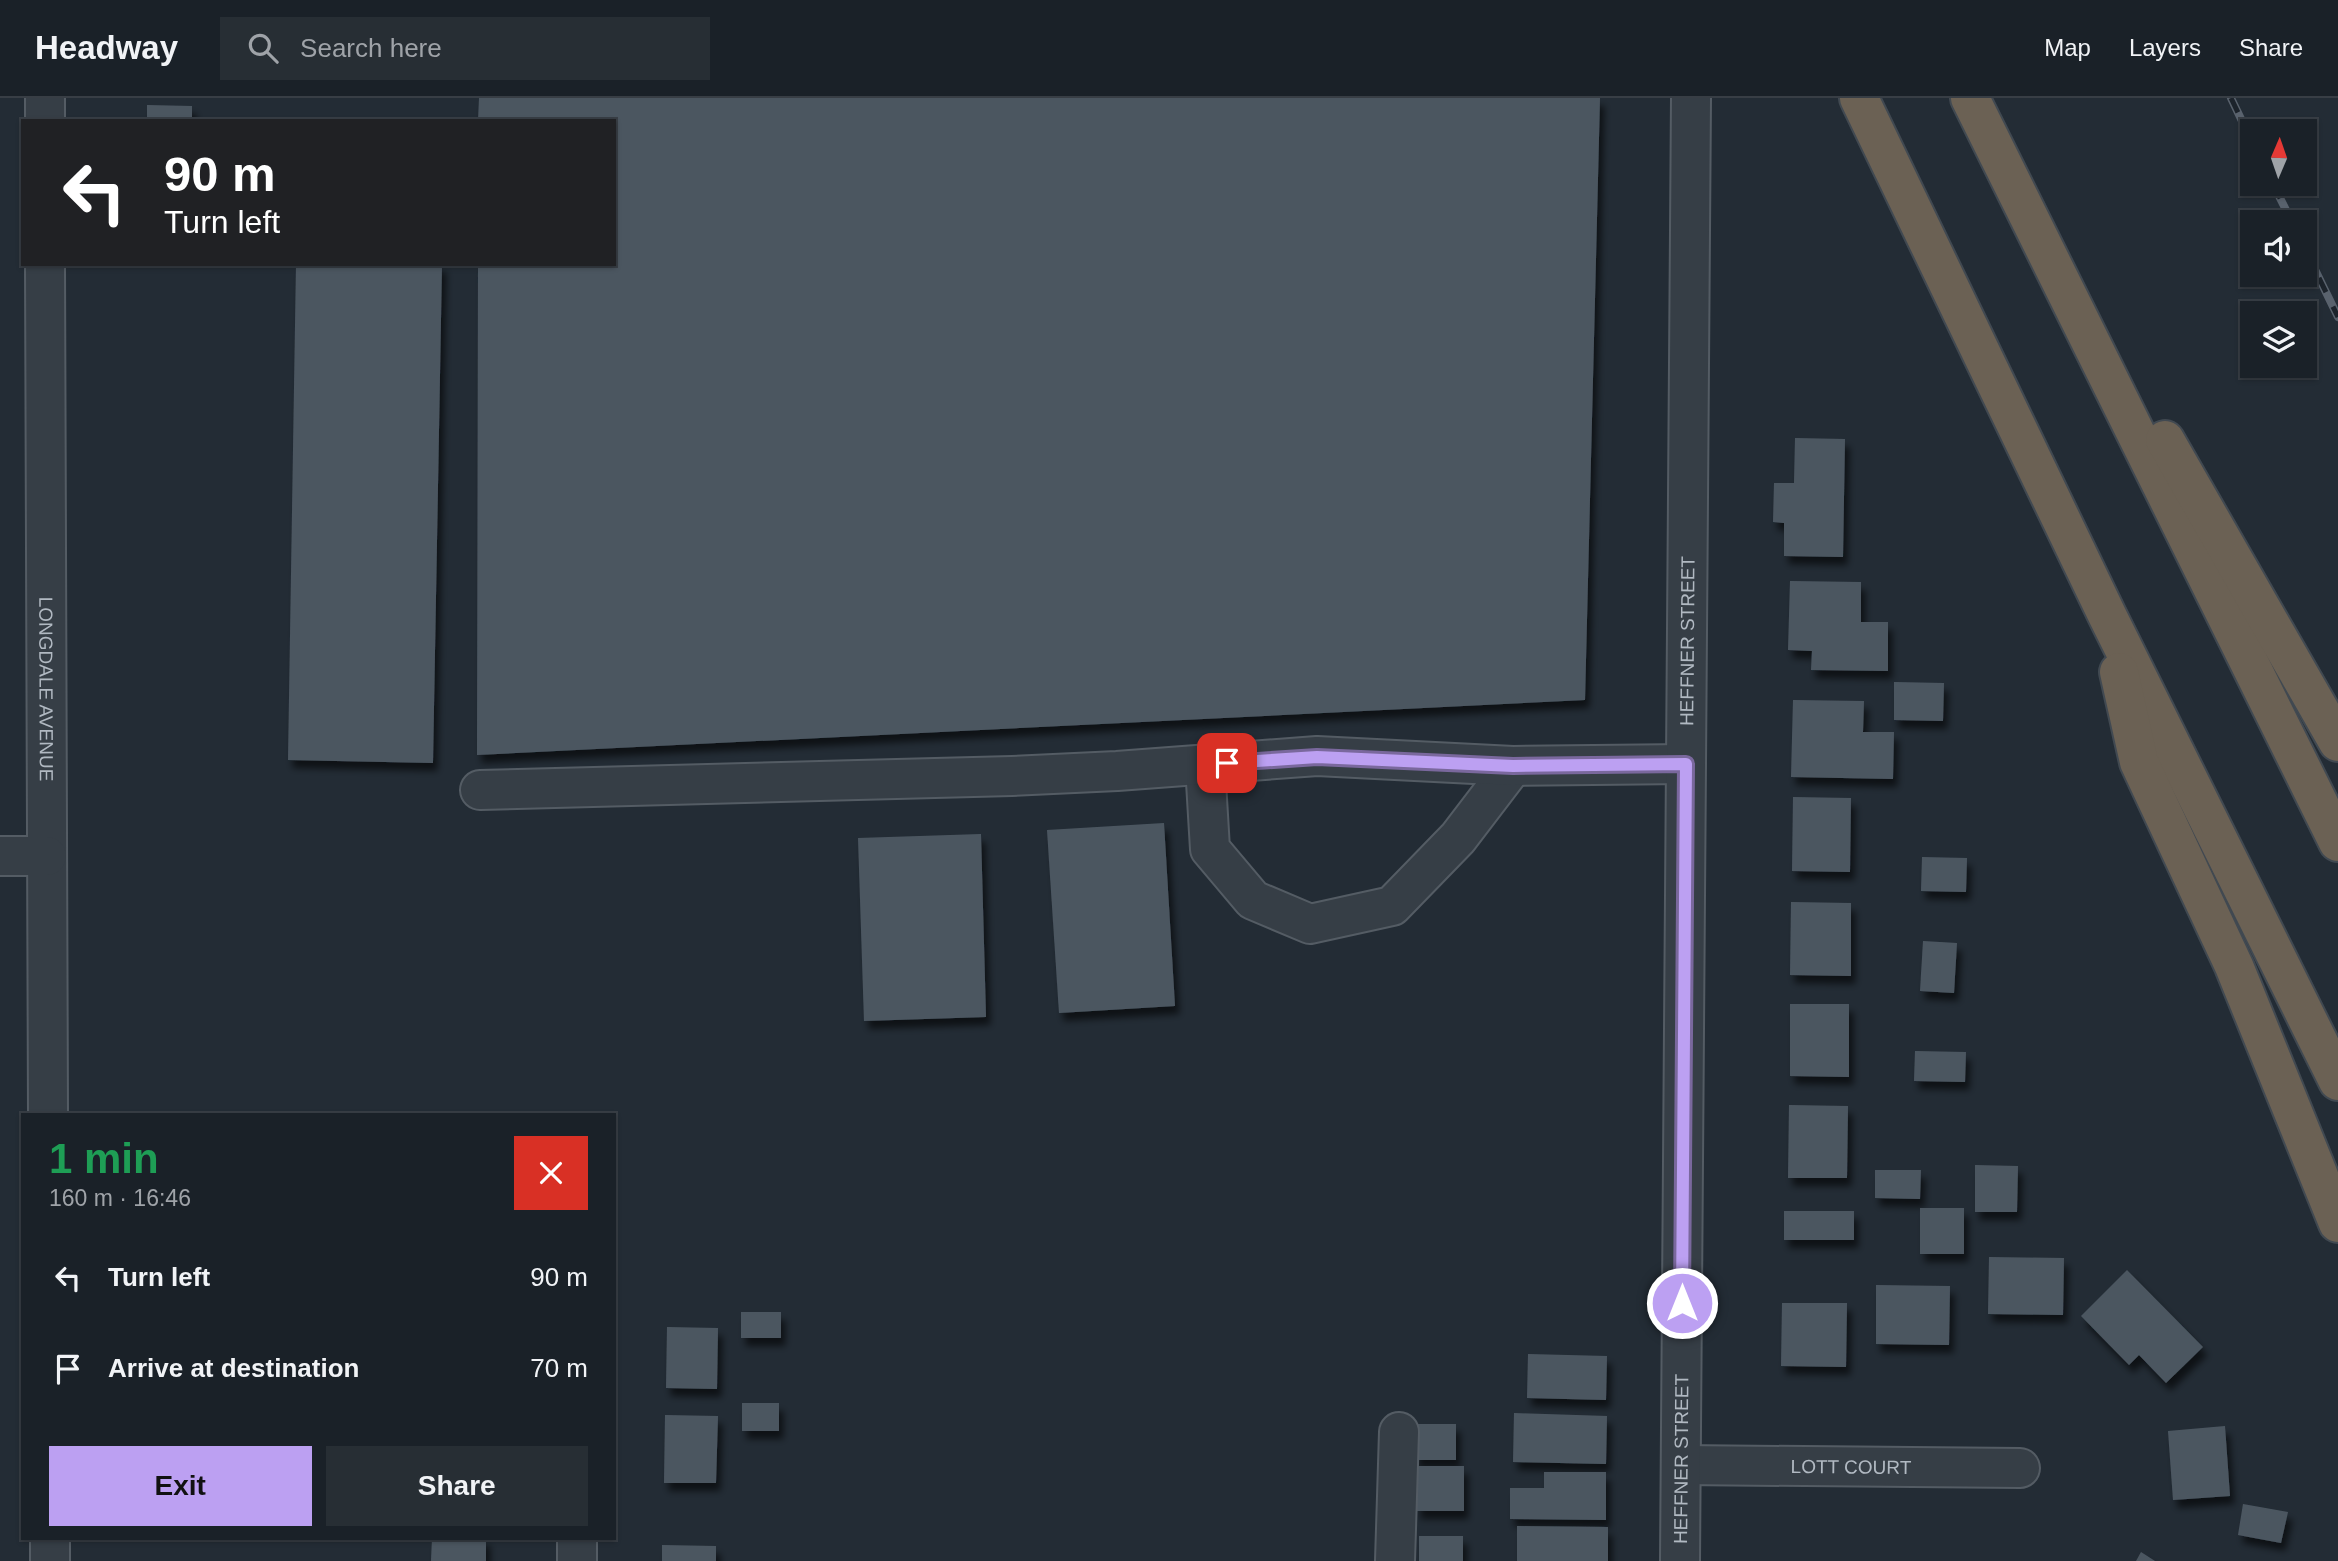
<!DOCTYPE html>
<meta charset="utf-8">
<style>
:root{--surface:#1a2128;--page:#272e34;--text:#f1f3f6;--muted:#9fa3a8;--line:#383e45;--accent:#bca0f2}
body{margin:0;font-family:Arial,sans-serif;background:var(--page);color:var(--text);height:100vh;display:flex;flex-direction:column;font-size:26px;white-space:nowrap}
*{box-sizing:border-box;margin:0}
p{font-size:23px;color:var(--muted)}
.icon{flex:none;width:38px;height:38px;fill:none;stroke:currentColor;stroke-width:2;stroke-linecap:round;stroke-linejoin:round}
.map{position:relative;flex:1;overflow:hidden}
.side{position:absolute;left:21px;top:1015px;width:595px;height:427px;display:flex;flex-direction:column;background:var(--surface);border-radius:0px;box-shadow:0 2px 5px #0004,0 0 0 2px var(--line)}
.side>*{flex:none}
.top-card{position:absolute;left:21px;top:21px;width:595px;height:147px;border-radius:0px;box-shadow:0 2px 5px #0004,0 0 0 2px var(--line);background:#202124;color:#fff;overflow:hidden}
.needle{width:46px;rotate:2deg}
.tools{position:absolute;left:2240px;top:21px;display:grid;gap:14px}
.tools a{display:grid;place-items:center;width:77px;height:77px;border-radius:0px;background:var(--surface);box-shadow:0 2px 5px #0004,0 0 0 2px var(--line);font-size:35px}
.pin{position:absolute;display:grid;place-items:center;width:60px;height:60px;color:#fff;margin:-30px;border-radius:14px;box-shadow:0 4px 10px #0006}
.me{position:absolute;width:77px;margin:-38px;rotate:0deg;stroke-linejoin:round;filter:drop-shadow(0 0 5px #0008)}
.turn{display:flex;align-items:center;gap:24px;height:147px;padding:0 28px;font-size:32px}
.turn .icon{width:91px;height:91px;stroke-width:2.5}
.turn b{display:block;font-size:49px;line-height:60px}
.round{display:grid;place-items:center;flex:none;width:74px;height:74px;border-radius:0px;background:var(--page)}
.overview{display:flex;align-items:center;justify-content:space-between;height:119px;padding:0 28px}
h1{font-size:42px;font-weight:600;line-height:52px;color:#1e9e55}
.cta{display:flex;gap:14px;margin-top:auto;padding:14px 28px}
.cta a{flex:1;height:80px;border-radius:0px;background:var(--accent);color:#111;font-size:28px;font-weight:600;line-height:80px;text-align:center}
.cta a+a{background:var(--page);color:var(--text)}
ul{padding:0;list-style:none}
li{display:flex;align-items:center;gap:21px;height:91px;padding:0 28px}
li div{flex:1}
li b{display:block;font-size:26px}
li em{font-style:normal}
header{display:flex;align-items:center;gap:42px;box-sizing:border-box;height:98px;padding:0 35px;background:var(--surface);border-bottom:2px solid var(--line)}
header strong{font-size:33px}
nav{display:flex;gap:38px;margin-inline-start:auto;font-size:24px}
.search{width:490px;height:63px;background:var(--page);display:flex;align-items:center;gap:18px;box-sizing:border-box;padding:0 24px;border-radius:0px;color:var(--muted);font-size:26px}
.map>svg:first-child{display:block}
.building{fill:#4c5761;filter:url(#shadow)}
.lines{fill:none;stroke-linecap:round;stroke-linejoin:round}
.minor-casing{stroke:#545c64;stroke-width:42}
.highway-casing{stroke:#414951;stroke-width:42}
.minor{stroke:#363e46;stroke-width:38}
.highway{stroke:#6b6154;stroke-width:38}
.rail-casing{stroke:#59626d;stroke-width:8}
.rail{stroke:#1c232b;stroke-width:5;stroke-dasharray:16;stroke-linecap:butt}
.route-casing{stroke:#7a689d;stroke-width:18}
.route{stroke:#bca0f2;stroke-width:12}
.labels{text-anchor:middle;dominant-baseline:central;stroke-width:5;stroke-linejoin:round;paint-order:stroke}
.street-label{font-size:19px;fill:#b1b9c2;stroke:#1c232b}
</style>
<header>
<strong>Headway</strong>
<div class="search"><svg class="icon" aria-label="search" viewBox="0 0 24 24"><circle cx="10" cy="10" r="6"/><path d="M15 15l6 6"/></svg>Search here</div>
<nav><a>Map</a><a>Layers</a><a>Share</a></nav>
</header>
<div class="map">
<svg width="2338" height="1463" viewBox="0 0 2338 1463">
<defs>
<filter id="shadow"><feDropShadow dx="4.5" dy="8" stdDeviation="3.5" flood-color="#0009"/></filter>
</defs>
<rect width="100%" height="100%" fill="#232c35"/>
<g class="building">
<path d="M479,0h1121l-15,602 -1108,55 1,-491h136v-143h-136z"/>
<path d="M147,7l45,1v15h-45z"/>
<path d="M296,166h146l-9,499 -145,-3z"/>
<path d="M1795,340l50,1 -2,118 -59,-1v-33l-11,-1 1,-39h20z"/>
<path d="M1790,483l71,1v40h27v49l-77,-1 1,-19 -24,-1z"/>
<path d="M1894,584l50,1 -1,38 -49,-1z"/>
<path d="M1793,602l71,1 -1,31h31l-1,47 -102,-2z"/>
<path d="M1793,699l58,1 -1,74 -58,-1z"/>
<path d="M1164,725l11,183 -116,7 -12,-183z"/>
<path d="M981,736l5,183 -122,4 -6,-183z"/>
<path d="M1922,759l45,1 -1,34 -45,-1z"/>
<path d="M1791,804l60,1v73l-61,-1z"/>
<path d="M1923,843l34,2 -3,50 -34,-2z"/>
<path d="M1790,906h59v73l-59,-1z"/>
<path d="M1915,953l51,1 -1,30 -51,-1z"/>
<path d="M1789,1007l59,1 -1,72h-59z"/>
<path d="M1975,1067l43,1 -1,46h-42z"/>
<path d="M1875,1072h46l-1,29 -45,-1z"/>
<rect x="1920" y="1110" width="44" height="46"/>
<rect x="1784" y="1113" width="70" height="29"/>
<path d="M1989,1159l75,1 -1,57 -75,-1z"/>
<path d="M2127,1172l76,77 -37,36 -27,-28 -10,10 -48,-49z"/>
<path d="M1876,1187l74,1 -1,59 -73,-1z"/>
<path d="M1782,1205h65l-1,64 -65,-1z"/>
<rect x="741" y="1214" width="40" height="26"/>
<path d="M667,1229l51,1 -1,61 -51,-1z"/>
<path d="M1528,1256l79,2 -1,44 -79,-2z"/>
<rect x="742" y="1305" width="37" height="28"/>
<path d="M1514,1315l93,3 -1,48 -93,-2z"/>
<path d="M665,1317l53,1 -2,67h-52z"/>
<rect x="1414" y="1326" width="42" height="36"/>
<path d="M2225,1328l5,70 -57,4 -5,-69z"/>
<rect x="1416" y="1368" width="48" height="45"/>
<path d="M1544,1374h62v48l-96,-1v-31h34z"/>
<path d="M2243,1406l45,8 -7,31 -43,-8z"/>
<path d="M1517,1428l91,1v34h-91z"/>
<rect x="1419" y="1438" width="44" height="25"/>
<path d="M432,1440h54v23h-55z"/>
<path d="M662,1447l54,1v15h-54z"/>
<path d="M2141,1454l14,9h-19z"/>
</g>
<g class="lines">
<g class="minor-casing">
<g id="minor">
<path d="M45,0v23"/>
<path id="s1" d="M45,166l3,851"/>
<path d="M1205,667l5,84 43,51 57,24 82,-18 66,-68 55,-72"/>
<path d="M480,692l532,-14 105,-5 200,-15 196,10 173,-2"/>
<path d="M0,758h47"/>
<path id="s2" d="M1681,1367l339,3"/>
<path d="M50,1440v23"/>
<path d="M577,1463v-23"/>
<path d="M1395,1463l4,-129"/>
<path id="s3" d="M1680,1463l11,-1463"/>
</g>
</g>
<g class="highway-casing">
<g id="highway">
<path d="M1859,0l248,517 231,466"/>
<path d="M1970,0l368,744"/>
<path d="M2165,342l173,302"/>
<path d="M2119,574l20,90 95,204 104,257"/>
</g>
</g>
<use href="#minor" class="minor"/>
<use href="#highway" class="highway"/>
<g class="rail-casing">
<g id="rail">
<path d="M2231,0l21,44"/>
<path d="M2273,86l19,38"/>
<path d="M2305,151l33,68"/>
</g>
</g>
<use href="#rail" class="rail"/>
</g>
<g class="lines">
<g class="route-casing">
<path id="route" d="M1227,665l90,-6 196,9 173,-2 -4,539"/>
</g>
<use href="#route" class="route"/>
</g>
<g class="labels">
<g class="street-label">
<text stroke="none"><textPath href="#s3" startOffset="920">HEFFNER STREET</textPath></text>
<text stroke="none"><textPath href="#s1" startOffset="425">LONGDALE AVENUE</textPath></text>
<text stroke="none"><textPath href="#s3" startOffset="102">HEFFNER STREET</textPath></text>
<text stroke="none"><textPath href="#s2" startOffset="170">LOTT COURT</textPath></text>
</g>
</g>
</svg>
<div class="tools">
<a><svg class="needle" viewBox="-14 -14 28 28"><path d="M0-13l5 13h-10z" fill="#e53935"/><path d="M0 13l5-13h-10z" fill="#9fa3a8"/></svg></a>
<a><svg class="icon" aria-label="sound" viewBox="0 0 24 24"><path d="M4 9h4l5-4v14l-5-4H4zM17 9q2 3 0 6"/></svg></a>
<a><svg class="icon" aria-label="layers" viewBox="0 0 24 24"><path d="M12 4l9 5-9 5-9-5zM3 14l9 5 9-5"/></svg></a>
</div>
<div class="pin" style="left:1227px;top:665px;background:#d93025"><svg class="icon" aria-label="arrive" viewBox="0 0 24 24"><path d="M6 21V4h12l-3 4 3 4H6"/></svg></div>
<svg class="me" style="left:1682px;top:1205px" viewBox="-20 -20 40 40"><circle r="17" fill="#bca0f2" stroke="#fff" stroke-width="3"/><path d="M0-11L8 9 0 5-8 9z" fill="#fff"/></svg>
<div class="top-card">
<div class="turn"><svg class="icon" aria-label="left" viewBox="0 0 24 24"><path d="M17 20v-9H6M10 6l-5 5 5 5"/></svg><div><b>90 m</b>Turn left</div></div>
</div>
<section class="side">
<div class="overview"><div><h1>1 min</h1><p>160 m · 16:46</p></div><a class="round" style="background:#d93025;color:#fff"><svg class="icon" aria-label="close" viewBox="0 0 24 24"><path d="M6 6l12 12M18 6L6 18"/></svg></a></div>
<ul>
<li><svg class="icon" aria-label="left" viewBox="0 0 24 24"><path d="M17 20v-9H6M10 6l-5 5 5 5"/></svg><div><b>Turn left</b></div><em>90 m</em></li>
<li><svg class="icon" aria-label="arrive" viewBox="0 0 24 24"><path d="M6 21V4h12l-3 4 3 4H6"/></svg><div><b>Arrive at destination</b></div><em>70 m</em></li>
</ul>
<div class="cta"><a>Exit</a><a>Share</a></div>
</section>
</div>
